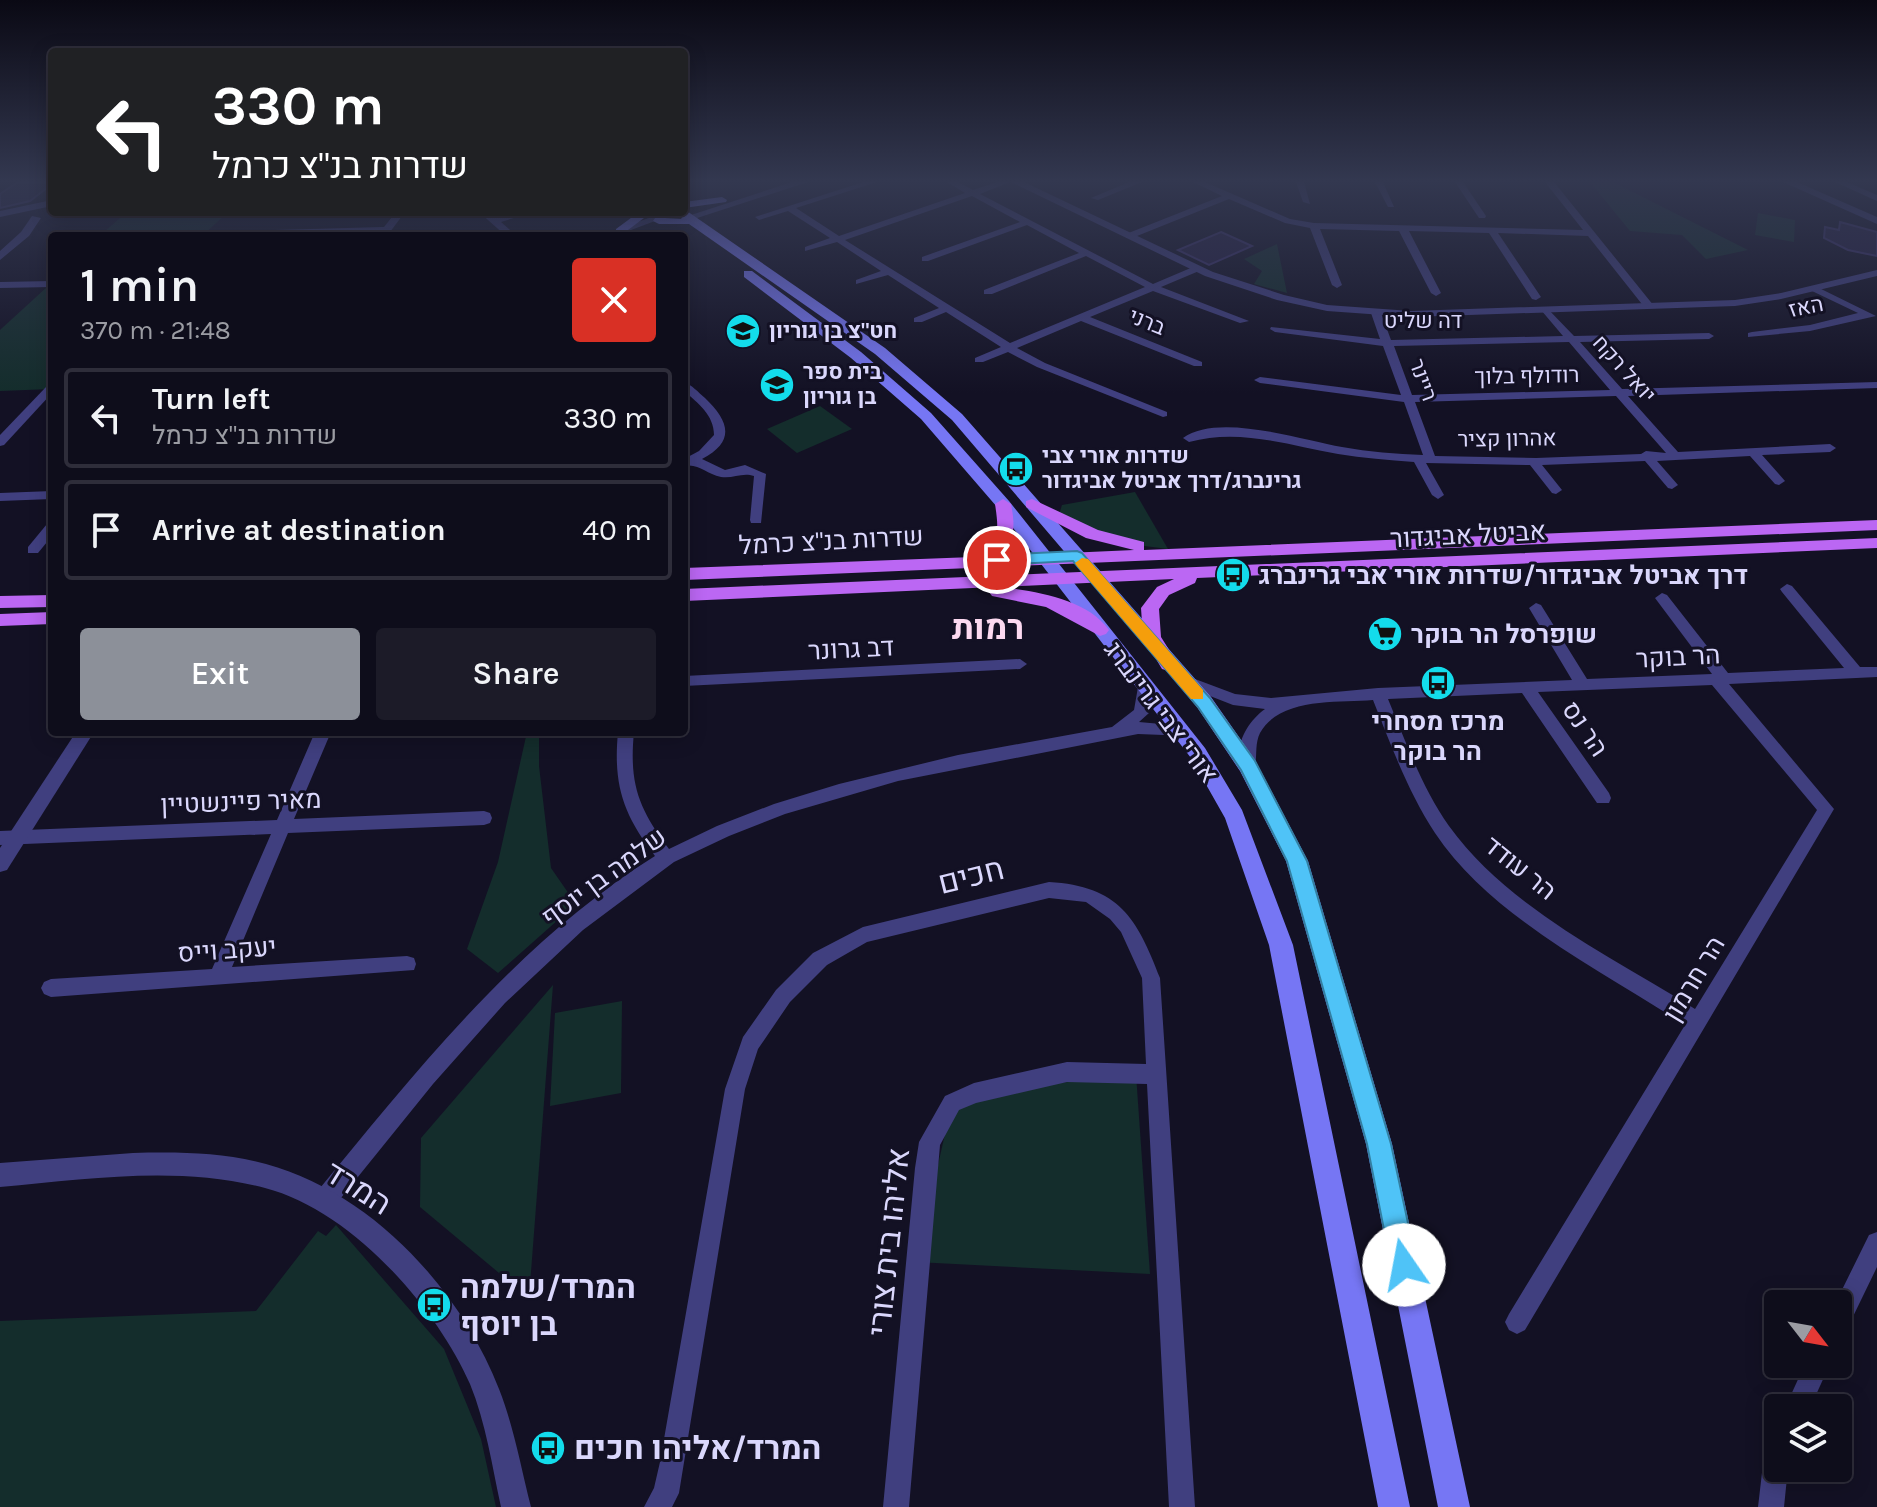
<!DOCTYPE html>
<meta charset="utf-8">
<style>
:root{--surface:#0e0d1b;--page:#1c1b28;--text:#f1f3f6;--muted:#9b9ca3;--line:#2e2d3a;--accent:#8c9099}
body{margin:0;font-family:Karla,Heebo,sans-serif;background:var(--page);color:var(--text);height:100vh;display:flex;flex-direction:column;font-size:30px;white-space:nowrap}
*{box-sizing:border-box;margin:0}
p{font-size:26px;color:var(--muted)}
.icon{flex:none;width:44px;height:44px;fill:none;stroke:currentColor;stroke-width:2;stroke-linecap:round;stroke-linejoin:round}
.map{position:relative;flex:1;overflow:hidden}
.sheet{position:absolute;left:48px;top:232px;width:640px;height:504px;display:flex;flex-direction:column;background:var(--surface);border-radius:8px;box-shadow:0 4px 20px #0003,0 0 0 2px var(--line)}
.sheet>*{flex:none}
.top-card{position:absolute;left:48px;top:48px;width:640px;height:168px;border-radius:8px;box-shadow:0 4px 20px #0003,0 0 0 2px var(--line);background:#202124;color:#fff;overflow:hidden}
.needle{width:52px;rotate:121deg}
.tools{position:absolute;left:1764px;top:1290px;display:grid;gap:16px}
.tools a{display:grid;place-items:center;width:88px;height:88px;border-radius:8px;background:var(--surface);box-shadow:0 4px 20px #0003,0 0 0 2px var(--line);font-size:40px}
.pin{position:absolute;display:grid;place-items:center;width:68px;height:68px;color:#fff;margin:-34px;border:4px solid #fff;border-radius:50%;box-shadow:0 2px 8px #0007}
.me{position:absolute;width:88px;margin:-44px;rotate:348deg;stroke-linejoin:round;filter:drop-shadow(0 0 6px #0008)}
.turn{display:flex;align-items:center;gap:28px;height:168px;padding:0 32px;font-size:36px}
.turn .icon{width:104px;height:104px;stroke-width:2.5}
.turn b{display:block;font-size:56px;line-height:68px}
.round{display:grid;place-items:center;flex:none;width:84px;height:84px;border-radius:8px;background:var(--page)}
.headline{display:flex;align-items:center;justify-content:space-between;height:136px;padding:0 32px}
h1{font-size:48px;font-weight:600;line-height:60px}
.button{display:flex;gap:16px;margin-top:auto;padding:16px 32px}
.button a{flex:1;height:92px;border-radius:8px;background:var(--accent);color:#fff;font-size:32px;font-weight:600;line-height:92px;text-align:center}
.button a+a{background:var(--page);color:var(--text)}
ul{padding:0;list-style:none}
li{display:flex;align-items:center;gap:24px;height:100px;margin:0 16px 12px;padding:0 16px;border:4px solid var(--line);border-radius:8px}
li div{flex:1}
li b{display:block;font-size:30px}
li em{font-style:normal}
.map>svg:first-child{display:block}
.green{fill:#142d2c}
.building{fill:#251e43;stroke:#3c326d;stroke-width:2}
.lines{fill:none;stroke-linecap:round;stroke-linejoin:round}
.minor{fill:#403f7f;fill-rule:evenodd}
.tertiary{fill:#403f7f;fill-rule:evenodd}
.secondary{fill:#7676f4;fill-rule:evenodd}
.primary{fill:#bb67f3;fill-rule:evenodd}
.route{fill:#4fc3f7;stroke:#337fa1;stroke-width:2}
.slow{fill:#f59e0b}
.labels{text-anchor:middle;dominant-baseline:central;stroke-width:6;stroke-linejoin:round;paint-order:stroke}
.far-street-label{font-size:22px;fill:#dad7fc;stroke:#131124}
.far-poi-label{font-size:22px;font-weight:bold;fill:#dad7fc;stroke:#131124;text-anchor:start}
.street-label{font-size:26px;fill:#dad7fc;stroke:#131124}
.poi-label{font-size:26px;font-weight:bold;fill:#dad7fc;stroke:#131124;text-anchor:start}
.near-street-label{font-size:32px;fill:#dad7fc;stroke:#131124}
.near-poi-label{font-size:32px;font-weight:bold;fill:#dad7fc;stroke:#131124;text-anchor:start}
.district-label{font-size:34px;font-weight:bold;fill:#fcd9f0;stroke:#131124}
</style>
<div class="map">
<svg width="1877" height="1507" viewBox="0 0 1877 1507">
<rect width="100%" height="100%" fill="#131124"/>
<g class="green">
<path d="M1590,182h23l135,68 -42,9 -24,-24 -52,-4z"/>
<path d="M127,212h101l-26,24h-31l4,-5 -71,1z"/>
<path d="M1758,213l37,7 -1,22 -39,-7z"/>
<path d="M1277,244l10,49 -33,-9 8,-13 -18,-12z"/>
<path d="M47,287h5v102l-52,2v-61z"/>
<path d="M820,406l32,23 -55,24 -30,-24z"/>
<path d="M1135,492l33,57 -47,-6 -63,-25 4,-13z"/>
<path d="M527,732h12v34l12,102 25,36 -78,69 -31,-24 31,-87z"/>
<path d="M553,985l-24,313 -109,-91 1,-69z"/>
<path d="M622,1001l-1,92 -71,13 5,-93z"/>
<path d="M1136,1074l14,200 -234,-12 36,-159 22,-10z"/>
<path d="M336,1225l108,124 37,90 15,68h-496v-186l256,-10 62,-80 8,5z"/>
</g>
<g class="building">
<path d="M18,182h34v2l-22,17 -30,7v-14z"/>
<path d="M1840,222l37,10v24l-29,-6 -24,-12 1,-11 14,3z"/>
<path d="M1221,232l31,14 -43,19 -31,-15z"/>
</g>
<g class="lines">
<g class="minor">
<path d="M863,182h14l-81,26 43,28 126,-43 -18,-11h11l15,8 24,-8h13l-30,12 173,90 40,-17h6v4l-38,16 88,34 -9,2 -87,-32 -63,26 112,45v4h-8l-113,-45 -64,27 28,15 122,49v4l-4,1 -126,-50 -29,-15 -25,10h-8v-4l26,-11 -55,-35 -24,10h-8v-4l25,-10 -51,-33 -32,9v-4l25,-9 -44,-29 -32,9v-4l25,-9 -42,-27 -29,9 -4,-3zM972,196l48,26 -98,35v4h6l99,-36 52,28 -95,37v4h8l94,-38 59,31 -135,56 -165,-103z"/>
<path d="M1129,182h13l-44,18 -7,-2z"/>
<path d="M1193,182h12l85,37 24,4 269,7 -38,-48h9l100,124 -9,2 -57,-72 -90,-3 43,64 -5,3 -4,-1 -43,-66 -80,-2 32,62 -5,3 -5,-3 -32,-62 -79,-2 22,56 -5,3 -5,-3 -22,-57 -25,-5 -56,-24 -97,39h-6v-4l96,-38z"/>
<path d="M1296,182h8l6,22 -7,-2z"/>
<path d="M1375,182h8l11,25h-6z"/>
<path d="M1455,182h8l23,34 -1,2h-6z"/>
<path d="M1835,182h12l30,13v6z"/>
<path d="M396,212h9l-18,24h-10l3,-3 -106,3 -5,-3 5,-3 110,-3z"/>
<path d="M479,212h9l8,6 23,-6h14l-32,10 16,14h-11z"/>
<path d="M1815,286l61,30 -66,15 -62,6v-4l4,-1 58,-7 48,-12 -46,-22v-4z"/>
<path d="M1546,307l28,29 135,-3 5,3 -5,3 -129,3 42,47 255,-7v6l-249,8 50,56 152,-8 6,4 -6,4 -68,3 23,26 -6,4 -4,-1 -25,-28 -93,5 21,24 -6,4 -4,-1 -23,-27 -103,4 20,25 -6,4 -4,-1 -22,-28 -104,-2 18,32 -6,4 -6,-4 -18,-33c-26,-2 -51,-4 -76,-8 -50,-9 -99,-26 -149,-12l-6,-4c35,-26 119,2 159,9 27,5 54,7 81,8l-19,-53 -144,-19 -6,-3 6,-3 141,18 -18,-49 -108,-14 -5,-3 1,-2 109,12 -9,-26 5,-3 5,3 10,27 172,-4 -22,-26zM1569,342l41,48 -198,5 -18,-49zM1616,396l50,57 -20,-2 -5,3 -105,4 -101,-2 -20,-54z"/>
<path d="M684,382c8,3 14,10 21,16 24,23 31,43 -3,61l23,11 20,-5 21,9 -5,49h-10l-1,-3 4,-44c-12,-4 -21,3 -33,1 -15,-3 -22,-14 -37,-11v-7l15,-8 15,-16c0,-20 -16,-32 -30,-44z"/>
<path d="M52,386v7l-48,52 -4,1v-11l46,-48z"/>
<path d="M52,491v8l-52,2v-8z"/>
<path d="M52,523v13l-14,17h-10v-6l19,-23z"/>
<path d="M1787,584l5,2 68,81h17v10l-148,7 105,125 -309,521 -8,4 -8,-4 -4,-8 4,-8 176,-289c-83,-54 -194,-108 -250,-192 -27,-41 -44,-88 -62,-133 -36,3 -93,-3 -113,33 -6,12 -2,26 -6,37h-12c-9,-23 4,-47 23,-61l-32,-4 -51,-20 -3,-4 8,-5 48,18 36,4 107,-10 194,-8 -43,-72 7,-5 5,2 46,74 125,-5 -57,-76 7,-5 5,2 61,78 116,-5 -62,-76 -2,-3zM1712,685l105,125 -122,199c-84,-53 -186,-100 -246,-183 -27,-38 -43,-84 -61,-127l134,-6 75,110h12l2,-5 -2,-5 -71,-101z"/>
<path d="M1020,659l7,5 -7,5 -336,17v-10z"/>
<path d="M1146,682l8,5 -5,26 -10,9 44,4 8,6 -2,4 -51,-2 -240,47 -113,33 -56,22 -55,26 -91,68 -78,73 -72,81 -101,125 -8,3 -8,-3 -3,-8 3,-8c100,-122 203,-252 339,-337 -32,-42 -42,-71 -37,-124h16c-5,51 4,76 35,117l48,-23 57,-22 65,-20 119,-29 154,-28 22,-17 4,-23z"/>
<path d="M315,732h16l-37,87 190,-8 6,2 2,5 -2,5 -6,2 -196,8 -56,134 175,-11 7,2 2,6 -2,6 -363,27 -7,-3 -3,-6 3,-6 7,-3 161,-10 59,-135 -271,11v-14l277,-11z"/>
<path d="M1049,882c70,4 88,36 111,96l35,529h-26l-22,-423 -80,-2 -91,21 -17,7 -19,35 -31,362h-26l32,-339 4,-26 26,-46 29,-13 93,-21 79,2 -4,-86 -21,-46 -11,-13 -24,-17 -37,-4 -182,44 -40,23 -37,37 -32,47 -13,40 -66,404 -7,14h-28l10,-19 6,-26 65,-373 18,-52 33,-47 37,-37 50,-26z"/>
<path d="M1877,1232v35l-31,64 -8,4v-31h-3l34,-69z"/>
<path d="M1805,1364h25l-20,44h-25z"/>
<path d="M1778,1434v34h10l-4,39h-26l7,-60 4,-9z"/>
</g>
<g class="tertiary">
<path d="M792,182h16l-114,37 -9,-2z"/>
<path d="M1011,182h13l189,90 71,23 43,10 84,6 324,-11 46,-7 96,-23v6l-96,23 -46,7 -324,11 -84,-6 -50,-11 -72,-24z"/>
<path d="M1783,182h14l80,35v7z"/>
<path d="M52,200v6l-52,11v-6z"/>
<path d="M32,216l9,2 -12,18 -29,24v-9l21,-19z"/>
<path d="M654,216l9,2 -48,18h-15z"/>
<path d="M52,281v6l-52,1v-6z"/>
<path d="M76,732h18l-87,138 -7,2v-24z"/>
<path d="M133,1153c45,-1 90,-1 133,11 106,29 194,125 233,225 15,38 22,79 32,118h-30c-9,-41 -15,-84 -31,-123 -35,-79 -120,-174 -205,-196 -86,-23 -178,-9 -265,-1v-24z"/>
</g>
<g class="secondary">
<path d="M722,197l5,3 -1,2 -42,6v-6z"/>
<path d="M684,209l201,139 77,66 249,283 44,63 53,101 84,283 78,363h-32l-72,-363 -80,-283 -46,-90 -43,-64 -245,-287 -77,-66 -186,-130h-30l-6,-3 6,-9h15l-9,6 16,1 2,-3 -5,-4h6z"/>
<path d="M639,212h13l-28,21h-8v-4z"/>
<path d="M744,271h8l109,81 70,61 78,88 196,247 37,62 51,135 117,562h-32l-109,-562 -44,-127 -34,-60 -194,-251 -76,-88 -70,-61 -107,-81z"/>
</g>
<g class="primary">
<path d="M1003,499l8,5c4,20 5,37 -12,52l135,-6 -48,-12 -60,-31v-6l6,-2 66,31 46,12v8l733,-30v10l-1193,50v-12l289,-11c25,-19 27,-20 22,-53z"/>
<path d="M1877,538v10l-680,30 -2,5 -26,12 -10,14 2,28 17,27 -9,7 -7,-2 -19,-32 -2,-29 16,-21 17,-8 -172,8c35,5 85,12 107,43l-3,4 -6,2 -54,-29 -54,-11 -3,-4 6,-5 -311,14v-12z"/>
<path d="M52,595v12l-52,1v-12z"/>
<path d="M52,612v12l-52,2v-12z"/>
</g>
</g>
<linearGradient id="sky" x2="0" y2="1"><stop stop-color="#0a0914"/><stop offset="0.46" stop-color="#333850"/><stop offset="1" stop-color="#333850" stop-opacity="0"/></linearGradient>
<rect width="1877" height="393" fill="url(#sky)"/>
<path class="route" d="M1077,551l5,2 128,145 45,63 52,100 84,283 26,121 -4,9 -9,4 -9,-4 -4,-9 -24,-121 -80,-283 -46,-91 -43,-63 -125,-146 -76,4 -8,-5 8,-5z"/>
<path class="slow" d="M1082,558l6,1 115,131v9h-12l-114,-133 -2,-3z"/>
<defs>
<g id="school-disc" transform="scale(1.8)"><circle r="9.5" fill="#13dceb" stroke="#131124"/><path d="M0-5L7-2L0 1L-7-2ZM-4 1L0 2.5L4 1V4Q0 6-4 4Z" fill="#111"/></g>
<g id="bus-disc" transform="scale(1.8)"><circle r="9.5" fill="#13dceb" stroke="#131124"/><path d="M-5-6H5V4H4V6H2V4H-2V6H-4V4H-5ZM-3.5-4V0h7V-4ZM-3.5 1.2v1.5H-2V1.2ZM2 1.2v1.5H3.5V1.2Z" fill="#111"/></g>
<g id="supermarket-disc" transform="scale(1.8)"><circle r="9.5" fill="#13dceb" stroke="#131124"/><path d="M-6-5.5h2.5l.6 2H6L4.5 2H-2.5L-4.4-4H-6ZM-1.5 3.2a1.3 1.3 0 1 0 .1 0ZM3 3.2a1.3 1.3 0 1 0 .1 0Z" fill="#111"/></g>
</defs>
<g fill-rule="evenodd">
<use href="#school-disc" x="743" y="331"/>
<use href="#school-disc" x="777" y="385"/>
<use href="#bus-disc" x="1016" y="469"/>
<use href="#bus-disc" x="1233" y="575"/>
<use href="#supermarket-disc" x="1385" y="634"/>
<use href="#bus-disc" x="1438" y="683"/>
<use href="#bus-disc" x="434" y="1305"/>
<use href="#bus-disc" x="548" y="1448"/>
</g>
<g class="labels">
<g class="far-street-label">
<text transform="translate(1806 307) rotate(-11)">האז</text>
<text x="1423" y="321">דה שליט</text>
<text transform="translate(1147 322) rotate(22)">ברני</text>
<text transform="translate(1624 369) rotate(48)">יואל רקח</text>
<text transform="translate(1527 376) rotate(-1)">רודולף בלוך</text>
<text transform="translate(1423 380) rotate(70)">ריינר</text>
<text transform="translate(1507 439) rotate(-1)">אהרון קציר</text>
</g>
<g class="far-poi-label">
<text x="769" y="331">חט"צ בן גוריון</text>
<text x="803" y="372">בית ספר<tspan x="803" dy="25">בן גוריון</tspan></text>
<text x="1042" y="456">שדרות אורי צבי<tspan x="1042" dy="25">גרינברג/דרך אביטל אביגדור</tspan></text>
</g>
<g class="street-label">
<text transform="translate(1468 535) rotate(-3)">אביטל אביגדור</text>
<text transform="translate(831 541) rotate(-3)">שדרות בנ"צ כרמל</text>
<text transform="translate(851 649) rotate(-3)">דב גרונר</text>
<text transform="translate(1678 657) rotate(-3)">הר בוקר</text>
<text transform="translate(1161 712) rotate(53)">אורי צבי גרינברג</text>
<text transform="translate(1585 729) rotate(56)">הר נס</text>
<text transform="translate(241 802) rotate(-2)">מאיר פיינשטיין</text>
<text transform="translate(1520 868) rotate(39)">הר עודד</text>
<text transform="translate(604 877) rotate(-36)">שלמה בן יוסף</text>
<text transform="translate(227 950) rotate(-4)">יעקב וייס</text>
<text transform="translate(1694 979) rotate(-59)">הר חרמון</text>
</g>
<g class="poi-label">
<text x="1259" y="575">דרך אביטל אביגדור/שדרות אורי אבי גרינברג</text>
<text x="1411" y="634">שופרסל הר בוקר</text>
<text x="1438" y="721" text-anchor="middle">מרכז מסחרי<tspan x="1438" dy="30">הר בוקר</tspan></text>
</g>
<g class="near-street-label">
<text transform="translate(971 876) rotate(-14)">חכים</text>
<text transform="translate(358 1188) rotate(32)">המרד</text>
<text transform="translate(889 1242) rotate(-84)">אליהו בית צורי</text>
</g>
<g class="near-poi-label">
<text x="460" y="1287">המרד/שלמה<tspan x="460" dy="37">בן יוסף</tspan></text>
<text x="574" y="1448">המרד/אליהו חכים</text>
</g>
<g class="district-label">
<text x="988" y="628">רמות</text>
</g>
</g>
</svg>
<div class="tools">
<a><svg class="needle" viewBox="-14 -14 28 28"><path d="M0-13l5 13h-10z" fill="#e53935"/><path d="M0 13l5-13h-10z" fill="#9b9ca3"/></svg></a>
<a><svg class="icon" aria-label="layers" viewBox="0 0 24 24"><path d="M12 4l9 5-9 5-9-5zM3 14l9 5 9-5"/></svg></a>
</div>
<div class="pin" style="left:997px;top:560px;background:#d93025"><svg class="icon" aria-label="arrive" viewBox="0 0 24 24"><path d="M6 21V4h12l-3 4 3 4H6"/></svg></div>
<svg class="me" style="left:1404px;top:1265px" viewBox="-20 -20 40 40"><circle r="19" fill="#fff"/><path d="M0-13L10 11 0 6-10 11z" fill="#4fc3f7"/></svg>
<div class="top-card">
<div class="turn"><svg class="icon" aria-label="left" viewBox="0 0 24 24"><path d="M17 20v-9H6M10 6l-5 5 5 5"/></svg><div><b>330 m</b>שדרות בנ&quot;צ כרמל</div></div>
</div>
<section class="sheet">
<div class="headline"><div><h1>1 min</h1><p>370 m · 21:48</p></div><a class="round" style="background:#d93025;color:#fff"><svg class="icon" aria-label="close" viewBox="0 0 24 24"><path d="M6 6l12 12M18 6L6 18"/></svg></a></div>
<ul>
<li><svg class="icon" aria-label="left" viewBox="0 0 24 24"><path d="M17 20v-9H6M10 6l-5 5 5 5"/></svg><div><b>Turn left</b><p>שדרות בנ&quot;צ כרמל</p></div><em>330 m</em></li>
<li><svg class="icon" aria-label="arrive" viewBox="0 0 24 24"><path d="M6 21V4h12l-3 4 3 4H6"/></svg><div><b>Arrive at destination</b></div><em>40 m</em></li>
</ul>
<div class="button"><a>Exit</a><a>Share</a></div>
</section>
</div>
